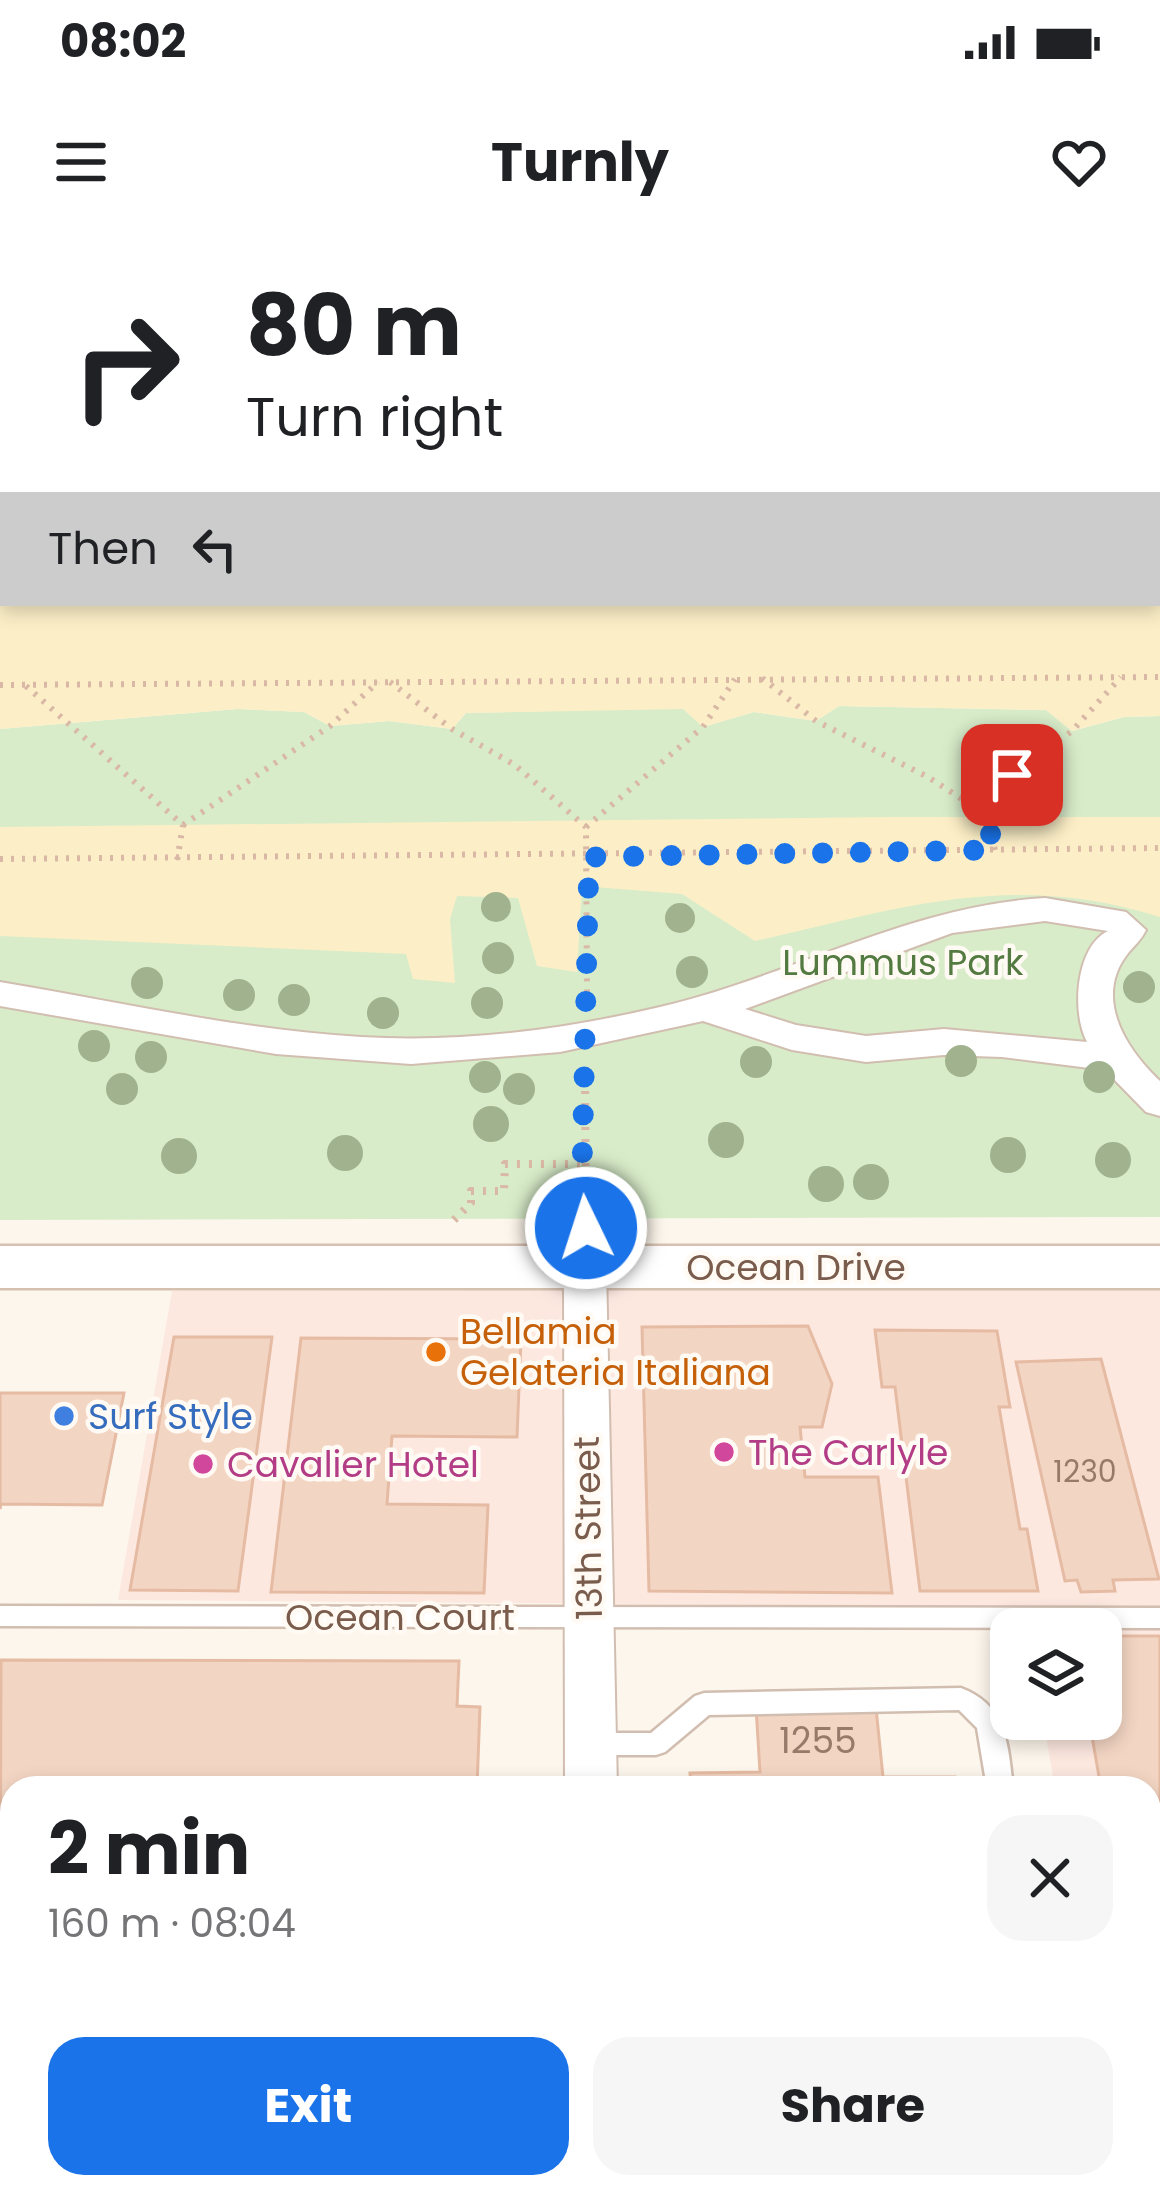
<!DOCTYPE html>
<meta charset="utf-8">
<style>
:root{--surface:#fff;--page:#f6f6f6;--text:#202124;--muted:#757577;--accent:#1a73e8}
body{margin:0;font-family:Poppins,sans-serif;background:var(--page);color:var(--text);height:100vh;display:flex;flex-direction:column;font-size:45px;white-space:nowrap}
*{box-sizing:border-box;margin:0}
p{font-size:39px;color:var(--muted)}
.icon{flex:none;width:66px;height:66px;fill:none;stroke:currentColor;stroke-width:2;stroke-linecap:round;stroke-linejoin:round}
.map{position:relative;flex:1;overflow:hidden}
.side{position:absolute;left:0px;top:1536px;width:1161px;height:423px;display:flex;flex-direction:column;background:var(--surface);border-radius:36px 36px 0 0;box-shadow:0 6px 18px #0003}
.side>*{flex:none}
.banner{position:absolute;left:0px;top:0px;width:1161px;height:366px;box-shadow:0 6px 18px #0003;background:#fff;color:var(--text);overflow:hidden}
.buttons{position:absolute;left:990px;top:1368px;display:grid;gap:24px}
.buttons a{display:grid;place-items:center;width:132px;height:132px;border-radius:24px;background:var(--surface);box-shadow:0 6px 18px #0003;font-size:60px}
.pin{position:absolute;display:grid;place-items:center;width:102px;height:102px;color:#fff;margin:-51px;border-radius:24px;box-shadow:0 6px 18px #0006}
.me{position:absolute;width:132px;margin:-66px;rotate:356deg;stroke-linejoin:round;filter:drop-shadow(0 0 9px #0008)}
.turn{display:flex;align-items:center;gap:42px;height:252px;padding:0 48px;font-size:54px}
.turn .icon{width:156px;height:156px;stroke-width:2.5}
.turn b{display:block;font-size:84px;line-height:102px}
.then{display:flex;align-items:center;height:114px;padding:0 48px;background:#0003;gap:24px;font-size:45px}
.round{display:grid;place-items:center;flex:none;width:126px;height:126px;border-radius:36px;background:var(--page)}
.headline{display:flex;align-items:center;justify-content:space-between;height:204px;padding:0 48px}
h1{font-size:72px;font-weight:700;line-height:90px}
.button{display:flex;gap:24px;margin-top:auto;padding:24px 48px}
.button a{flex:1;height:138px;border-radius:36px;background:var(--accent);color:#fff;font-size:48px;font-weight:700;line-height:138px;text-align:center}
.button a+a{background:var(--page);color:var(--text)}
.status{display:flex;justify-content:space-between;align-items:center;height:84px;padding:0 60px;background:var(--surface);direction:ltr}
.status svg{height:33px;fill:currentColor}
header{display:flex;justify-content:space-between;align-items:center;height:156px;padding:0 48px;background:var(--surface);font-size:54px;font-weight:700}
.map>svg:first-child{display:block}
.commercial{fill:#fde8e0}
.green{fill:#d8ecc9}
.sand{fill:#fcefc7}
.water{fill:#bfe3e8;stroke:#a5d3da;stroke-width:3}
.building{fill:#f3d5c3;stroke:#e6bba3;stroke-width:3}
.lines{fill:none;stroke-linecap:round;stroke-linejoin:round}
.lane-casing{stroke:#d1beb0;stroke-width:5}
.street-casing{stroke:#d1beb0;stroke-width:4}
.secondary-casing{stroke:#d6c0b0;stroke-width:5}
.primary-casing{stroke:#dad1cd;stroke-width:4}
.path-far1{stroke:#d9b8a5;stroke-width:6;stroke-dasharray:3 8;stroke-linecap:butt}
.path{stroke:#d9b8a5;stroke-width:8;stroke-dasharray:3 9;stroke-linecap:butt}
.lane{fill:#fff;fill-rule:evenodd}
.street{fill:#fff;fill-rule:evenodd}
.secondary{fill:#fff;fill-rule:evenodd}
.primary{fill:#fbd9a5;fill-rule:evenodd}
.tree{fill:#a0b28e}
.route{stroke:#1a73e8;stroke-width:21;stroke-dasharray:0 37.8}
.food-dot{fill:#e8710a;stroke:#fffaf3;stroke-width:4.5}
.shop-dot{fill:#3f7fe0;stroke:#fffaf3;stroke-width:4.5}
.hotel-dot{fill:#d1479c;stroke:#fffaf3;stroke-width:4.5}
.labels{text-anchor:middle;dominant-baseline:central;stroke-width:9;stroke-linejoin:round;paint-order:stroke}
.number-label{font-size:30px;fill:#987a6a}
.park-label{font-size:36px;fill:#537a41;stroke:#fffaf3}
.street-label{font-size:36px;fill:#7a5c4d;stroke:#fffaf3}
.food-label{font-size:36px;fill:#c56008;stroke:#fffaf3;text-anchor:start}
.shop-label{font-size:36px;fill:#366cbe;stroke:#fffaf3;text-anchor:start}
.hotel-label{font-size:36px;fill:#b23c85;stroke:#fffaf3;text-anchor:start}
.near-number-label{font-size:36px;fill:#987a6a}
</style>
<div class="status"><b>08:02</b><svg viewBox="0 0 49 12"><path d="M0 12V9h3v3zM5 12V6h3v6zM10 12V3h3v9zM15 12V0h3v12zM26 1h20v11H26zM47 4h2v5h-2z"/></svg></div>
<header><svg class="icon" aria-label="menu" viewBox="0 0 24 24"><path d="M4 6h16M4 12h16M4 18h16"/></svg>Turnly<svg class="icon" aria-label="heart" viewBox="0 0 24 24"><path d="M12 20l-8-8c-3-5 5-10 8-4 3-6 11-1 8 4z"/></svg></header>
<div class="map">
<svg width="1160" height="1957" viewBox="0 0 1160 1957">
<rect width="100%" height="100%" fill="#fdf6ec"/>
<g class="commercial">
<path d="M1160,1048v705h-11v-205h-94l-12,-69h58v-90h-74l-5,-22 -904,-7 54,-309z"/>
<path d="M0,1903h12v44h513v10h-525z"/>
</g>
<path class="green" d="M839,466l207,4 26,21 52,-14 36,-1v501l-1160,3v-491l237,-20 67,3 26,14 59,-5 63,8 14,-16 217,-5 20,19 51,-15 62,9z"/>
<g class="sand">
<path d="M0,179l3,184h1155l2,-174v287l-36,1 -52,14 -26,-21 -207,-4 -23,15 -62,-9 -51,15 -20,-18 -217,4 -14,16 -63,-8 -59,5 -26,-14 -67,-3 -237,20z"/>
<path d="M889,577h271v100c-150,-47 -258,-9 -405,24l-73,-47 -100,-8 -5,86 -40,-6 -19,-68 -61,-2 -7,23 5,64 -42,-4 -7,-25 -406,-18v-109z"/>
</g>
<path class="water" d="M0,0h1160v189l-2,-186h-1155v177z"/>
<g class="building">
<path d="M808,1086l24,58 -10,43h-22l5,50h73l14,116 -243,-2 -7,-264z"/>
<path d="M875,1090l122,1 13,76h-11l21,122h7l11,62h-118l-25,-204h-13z"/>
<path d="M174,1097h98l-34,254 -108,-1z"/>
<path d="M301,1098l220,1 -4,98 -125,-1 -5,68 101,1 -4,88 -213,-1z"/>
<path d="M1101,1119l58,220 -46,1 2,11 -34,1 -4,-12 -12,1 -49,-219z"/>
<path d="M0,1153h124l-22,112 -101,-1 -1,5z"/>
<path d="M1101,1396h59v337h-11v-185h-48l-12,-69h12z"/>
<path d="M1,1420l458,1 -2,45 23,1 -3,81h-465v192h-12z"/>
<path d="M756,1467l120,1 7,69h72l1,11h-265l-1,-15 70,-1z"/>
</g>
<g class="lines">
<g class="lane-casing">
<g id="lane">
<path d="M0,1366l1160,2v20l-1160,-2z"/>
<path d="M961,1448c46,17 47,57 52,100h-26l-10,-60 -18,-18 -250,5 -44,37 -9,3h-66l-9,-3 -4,-8 4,-8 9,-3h61l44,-37 9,-3z"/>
</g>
</g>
<g class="street-casing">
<g id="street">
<path d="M1045,658l81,14 20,18c-5,10 -11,15 -17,22 -37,45 -3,97 31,129v35l-14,-4 -41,-42 -103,-13 -58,-2 -78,7 -74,-12 -89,-29 -143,31 -149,12 -135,-10 -276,-48v-24c120,20 240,48 361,55 100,6 202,-7 299,-30 132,-31 248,-101 385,-109zM1045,681l63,10c-32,15 -37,81 -21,111l-143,-13 -78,7 -70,-11 -51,-16 207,-76z"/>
<path d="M585,1011l15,5 6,11 11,521h-52l-1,-521 6,-11z"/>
<rect x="550" y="1947" width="60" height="10"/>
</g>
</g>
<g class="secondary-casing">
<rect id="secondary" x="0" y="1006" width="1160" height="42"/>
</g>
<g class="primary-casing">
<g id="primary">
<rect x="0" y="1808" width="12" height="90"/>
<rect x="1149" y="1808" width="11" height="90"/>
</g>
</g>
<g class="path-far1">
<path d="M762,438l54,43 112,56 57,37"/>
<path d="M390,442l62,47 63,36 71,62 1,171"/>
<path d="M0,445l1160,-8"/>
<path d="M26,446l157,139 -6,36"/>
<path d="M183,585l147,-99 48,-44"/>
<path d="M586,587l117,-100 32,-48"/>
<path d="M995,610l-10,-36 27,-39 60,-44 49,-54"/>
<path d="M0,619l1160,-11"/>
</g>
<g class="path">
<path d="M585,827l1,159"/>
<path d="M454,980l17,-17v-12h33l1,-27h77"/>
</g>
<use href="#lane" class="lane"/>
<use href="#street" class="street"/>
<use href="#secondary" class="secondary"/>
<use href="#primary" class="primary"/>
</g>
<g class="tree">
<circle cx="496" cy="667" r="15"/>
<circle cx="680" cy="678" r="15"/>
<circle cx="498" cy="718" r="16"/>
<circle cx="692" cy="732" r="16"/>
<circle cx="147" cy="743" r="16"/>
<circle cx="1139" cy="747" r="16"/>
<circle cx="239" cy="755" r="16"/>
<circle cx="294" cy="760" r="16"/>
<circle cx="487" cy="763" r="16"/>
<circle cx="383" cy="773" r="16"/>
<circle cx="94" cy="806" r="16"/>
<circle cx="151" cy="817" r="16"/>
<circle cx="961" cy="821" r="16"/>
<circle cx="756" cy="822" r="16"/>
<circle cx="485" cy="837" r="16"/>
<circle cx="1099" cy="837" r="16"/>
<circle cx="122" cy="849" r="16"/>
<circle cx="519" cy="849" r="16"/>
<circle cx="491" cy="884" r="18"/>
<circle cx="726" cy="900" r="18"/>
<circle cx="345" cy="913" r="18"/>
<circle cx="1008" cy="915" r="18"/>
<circle cx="179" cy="916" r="18"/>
<circle cx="1113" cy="920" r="18"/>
<circle cx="871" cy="942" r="18"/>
<circle cx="826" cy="944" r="18"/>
</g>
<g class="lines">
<path class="route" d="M586,988l-4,-58 7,-313 406,-7 -10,-36 27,-39"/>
</g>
<circle class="food-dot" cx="436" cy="1112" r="12"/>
<circle class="shop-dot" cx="64" cy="1176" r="12"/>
<g class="hotel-dot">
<circle cx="724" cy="1212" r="12"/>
<circle cx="203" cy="1224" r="12"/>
</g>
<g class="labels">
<g class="number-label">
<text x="1085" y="1231">1230</text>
</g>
<g class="park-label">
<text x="903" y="722">Lummus Park</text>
</g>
<g class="street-label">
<text x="796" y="1027">Ocean Drive</text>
<text transform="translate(588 1288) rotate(-91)">13th Street</text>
<text x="400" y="1377">Ocean Court</text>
</g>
<g class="food-label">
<text x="460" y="1091">Bellamia<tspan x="460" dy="41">Gelateria Italiana</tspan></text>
</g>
<g class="shop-label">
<text x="88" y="1176">Surf Style</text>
</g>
<g class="hotel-label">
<text x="748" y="1212">The Carlyle</text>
<text x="227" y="1224">Cavalier Hotel</text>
</g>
<g class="near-number-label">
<text x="818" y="1500">1255</text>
</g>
</g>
</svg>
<div class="buttons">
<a><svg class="icon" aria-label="layers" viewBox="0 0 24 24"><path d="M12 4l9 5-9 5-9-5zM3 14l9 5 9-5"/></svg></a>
</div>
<div class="pin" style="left:1012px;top:535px;background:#d93025"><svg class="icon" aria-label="arrive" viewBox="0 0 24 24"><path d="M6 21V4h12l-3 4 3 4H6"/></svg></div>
<svg class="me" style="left:586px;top:988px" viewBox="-20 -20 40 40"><circle r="17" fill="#1a73e8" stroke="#fff" stroke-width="3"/><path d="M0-11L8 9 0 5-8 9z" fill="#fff"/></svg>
<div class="banner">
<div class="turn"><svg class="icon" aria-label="right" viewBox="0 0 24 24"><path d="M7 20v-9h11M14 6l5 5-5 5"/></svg><div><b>80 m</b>Turn right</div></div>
<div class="then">Then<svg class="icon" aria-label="left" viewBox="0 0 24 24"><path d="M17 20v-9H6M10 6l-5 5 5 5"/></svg></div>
</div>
<section class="side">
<div class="headline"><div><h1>2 min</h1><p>160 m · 08:04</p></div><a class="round"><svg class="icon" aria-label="close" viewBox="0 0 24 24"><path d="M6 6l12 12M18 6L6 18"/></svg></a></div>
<div class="button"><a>Exit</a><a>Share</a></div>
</section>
</div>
